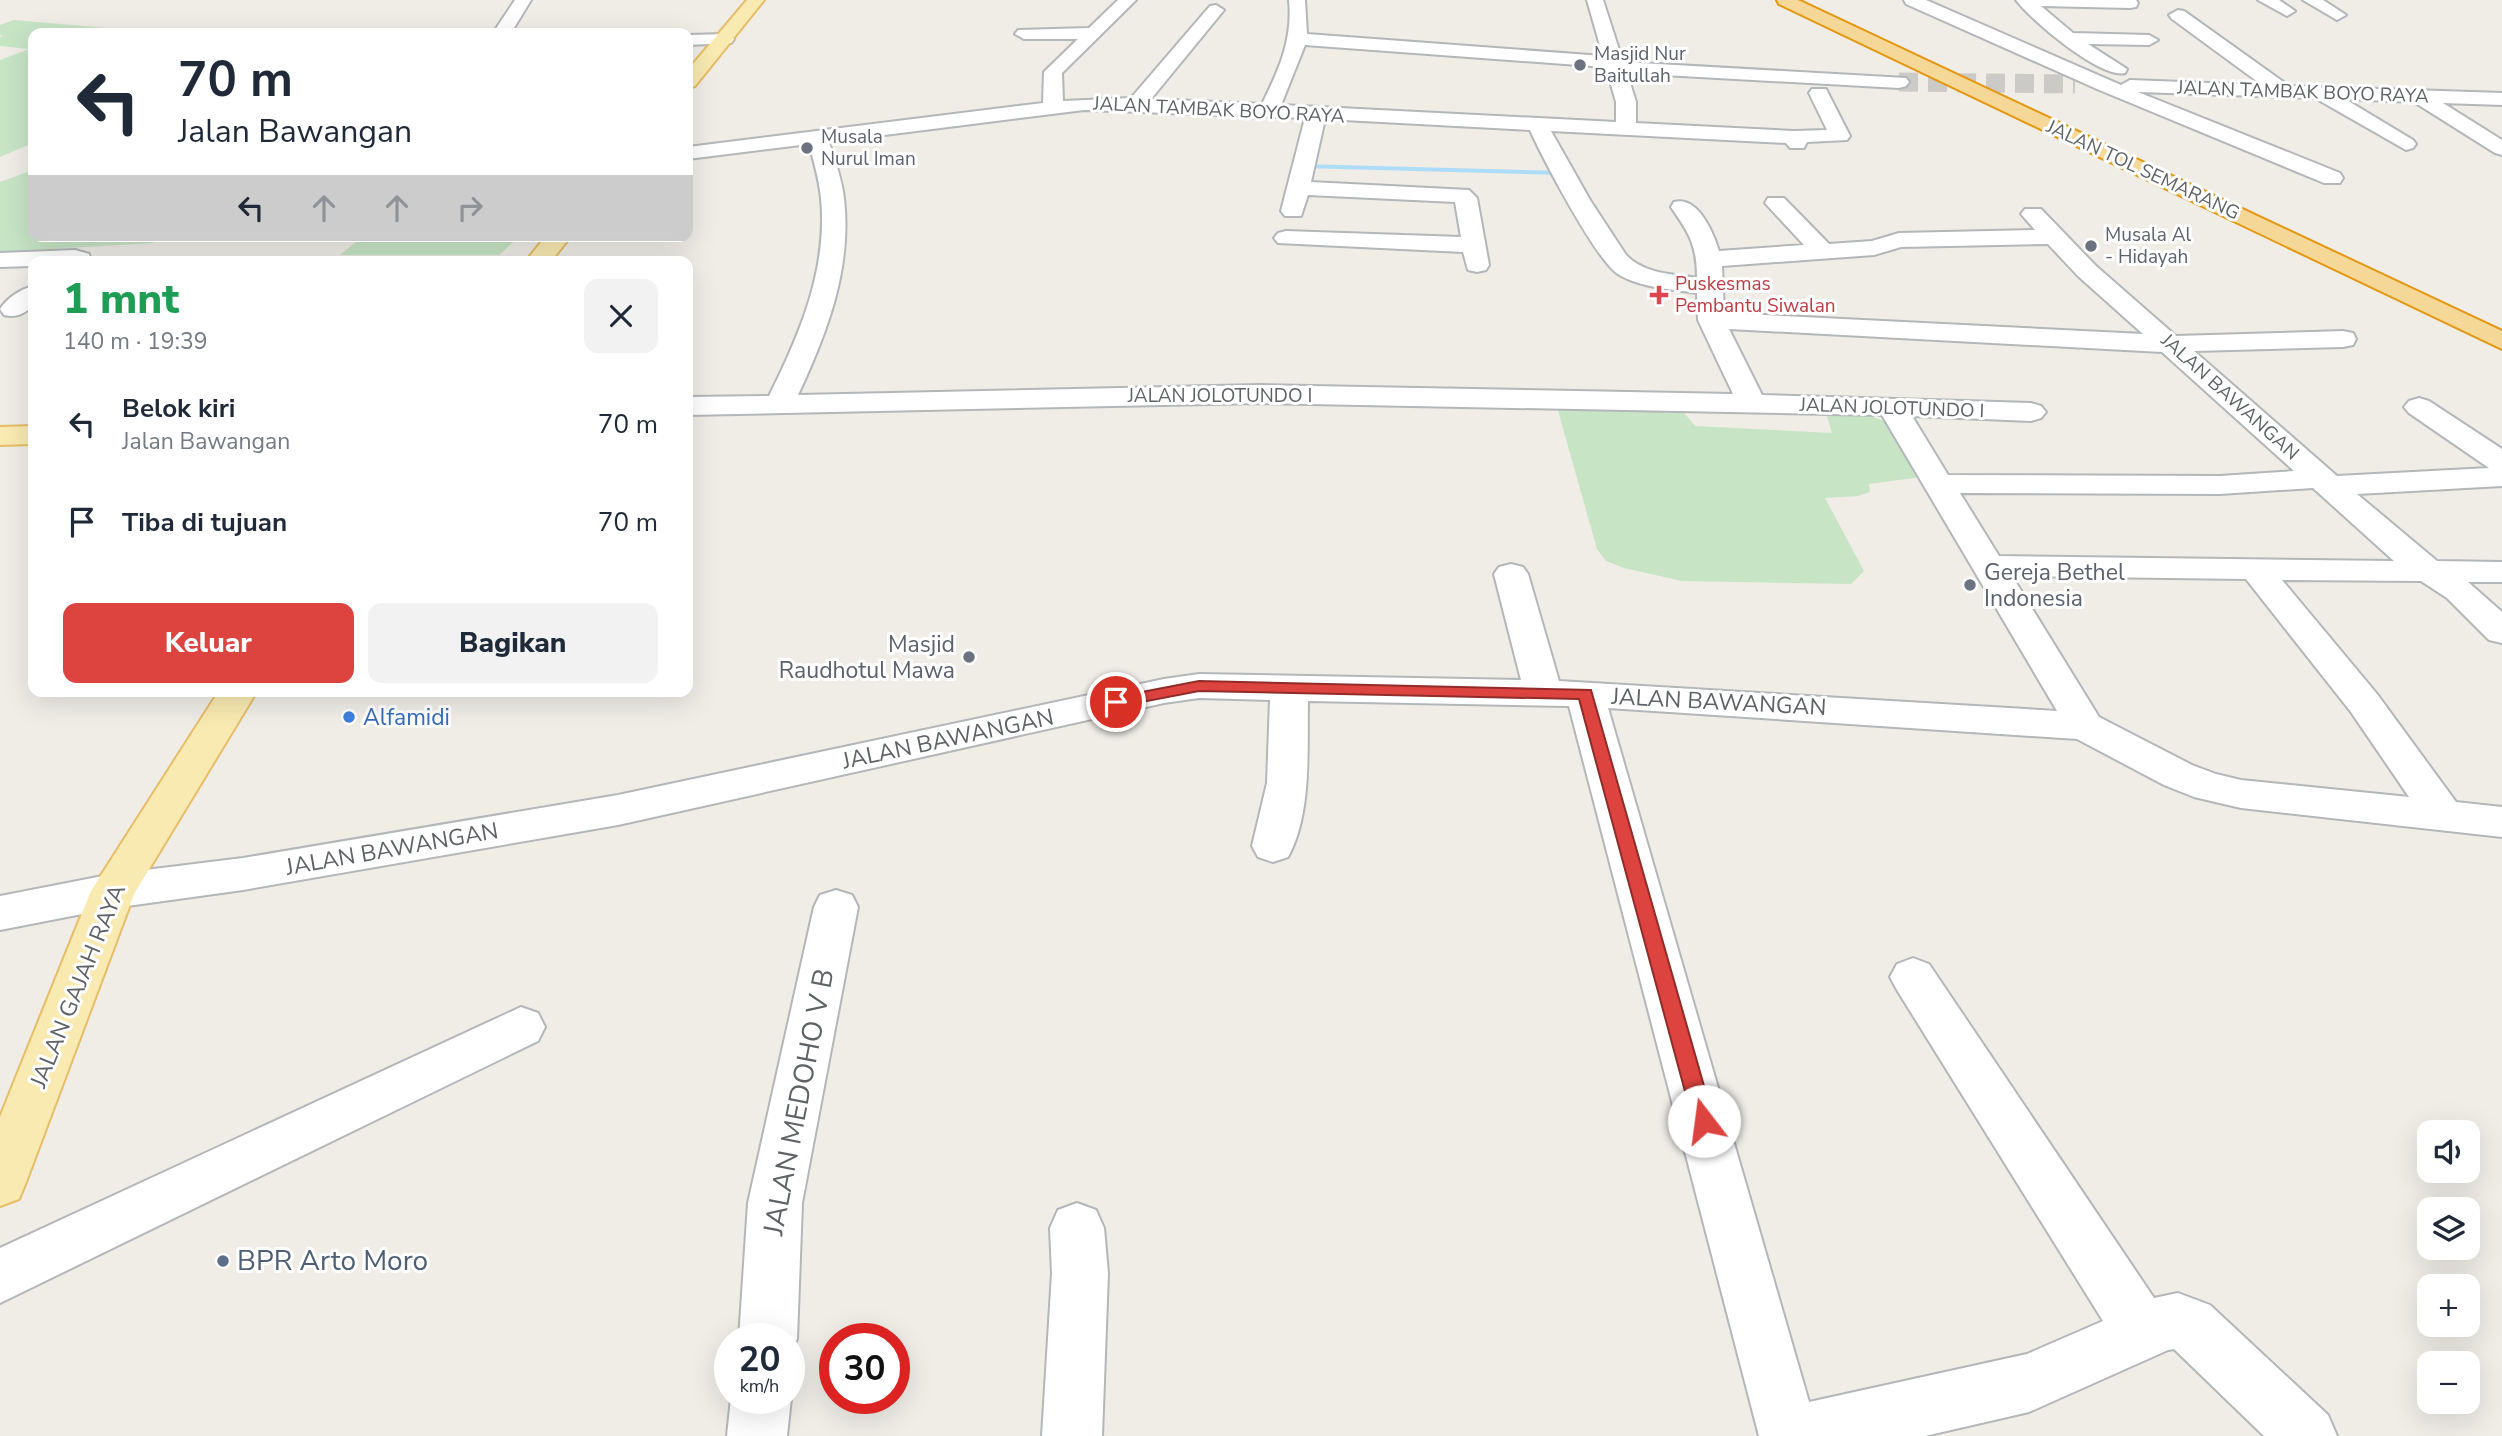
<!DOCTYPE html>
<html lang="id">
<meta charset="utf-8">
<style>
:root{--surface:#fff;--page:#f2f2f3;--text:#1f2937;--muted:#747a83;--accent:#dd433f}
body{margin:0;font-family:"Nunito Sans",sans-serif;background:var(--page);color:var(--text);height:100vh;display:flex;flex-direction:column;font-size:26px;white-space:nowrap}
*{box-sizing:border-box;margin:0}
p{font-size:23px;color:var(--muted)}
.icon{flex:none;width:38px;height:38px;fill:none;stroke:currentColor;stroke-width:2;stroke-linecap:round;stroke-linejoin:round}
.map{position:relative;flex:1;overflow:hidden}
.side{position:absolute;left:28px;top:256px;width:665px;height:441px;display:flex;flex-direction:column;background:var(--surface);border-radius:14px;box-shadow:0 7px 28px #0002}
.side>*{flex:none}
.hud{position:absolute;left:28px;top:28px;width:665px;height:214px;border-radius:14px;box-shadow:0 7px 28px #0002;background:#fff;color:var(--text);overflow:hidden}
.tools{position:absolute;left:2417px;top:1120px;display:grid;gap:14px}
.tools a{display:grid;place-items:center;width:63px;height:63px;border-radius:14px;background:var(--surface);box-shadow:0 7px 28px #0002;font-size:35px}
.speed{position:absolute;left:714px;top:1323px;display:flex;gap:14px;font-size:35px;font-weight:700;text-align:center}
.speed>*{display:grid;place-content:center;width:91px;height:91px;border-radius:50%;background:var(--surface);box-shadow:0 7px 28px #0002;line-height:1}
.speed small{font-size:18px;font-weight:400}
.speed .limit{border:10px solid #d22;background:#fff;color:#111}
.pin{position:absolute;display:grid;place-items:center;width:60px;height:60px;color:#fff;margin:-30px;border:4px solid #fff;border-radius:50%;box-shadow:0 2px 7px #0007}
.me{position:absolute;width:77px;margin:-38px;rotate:345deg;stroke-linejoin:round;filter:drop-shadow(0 0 5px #0008)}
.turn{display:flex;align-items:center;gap:24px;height:147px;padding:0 35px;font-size:32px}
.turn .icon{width:91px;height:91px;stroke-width:2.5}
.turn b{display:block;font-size:49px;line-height:60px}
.lanes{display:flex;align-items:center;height:66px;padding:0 35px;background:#0003;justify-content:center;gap:35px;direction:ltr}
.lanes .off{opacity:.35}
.round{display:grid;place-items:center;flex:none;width:74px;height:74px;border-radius:14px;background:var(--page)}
.headline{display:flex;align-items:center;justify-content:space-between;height:119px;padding:0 35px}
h1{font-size:42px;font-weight:800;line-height:52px;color:#1e9e55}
.cta{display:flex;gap:14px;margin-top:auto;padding:14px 35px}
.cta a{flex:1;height:80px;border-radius:14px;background:var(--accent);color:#fff;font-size:28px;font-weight:800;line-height:80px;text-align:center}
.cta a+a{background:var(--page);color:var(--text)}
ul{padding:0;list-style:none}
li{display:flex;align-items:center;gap:21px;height:98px;padding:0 35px}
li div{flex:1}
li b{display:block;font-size:26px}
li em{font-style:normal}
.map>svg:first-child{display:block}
.green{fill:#c7e4c5}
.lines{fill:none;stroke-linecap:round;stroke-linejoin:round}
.stream{fill:#addcf9;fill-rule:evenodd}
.minor-tunnel{stroke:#cbcac6;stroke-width:19;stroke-dasharray:19 10;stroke-linecap:butt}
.minor-casing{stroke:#b3b7ba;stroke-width:4}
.major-casing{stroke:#e7bd67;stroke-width:4}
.highway-casing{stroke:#e49711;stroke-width:4}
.minor{fill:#fff;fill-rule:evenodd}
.major{fill:#f9eab1;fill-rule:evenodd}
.highway{fill:#f5d897;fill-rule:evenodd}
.route{fill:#dd433f;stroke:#902c29;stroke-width:2}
.worship-dot{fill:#6b7280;stroke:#fff;stroke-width:2.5}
.health-dot{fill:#e0444e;stroke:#fff;stroke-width:2.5}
.shop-dot{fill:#3f7fe0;stroke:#fff;stroke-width:2.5}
.service-dot{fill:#5c6f8a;stroke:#fff;stroke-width:2.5}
.labels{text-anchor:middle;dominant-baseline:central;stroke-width:6;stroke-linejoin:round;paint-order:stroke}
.far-worship-label{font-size:19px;fill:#5b616d;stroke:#fff;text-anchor:start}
.far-street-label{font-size:19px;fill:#5e6265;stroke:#fff}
.far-health-label{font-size:19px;fill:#be3a42;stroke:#fff;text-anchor:start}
.worship-label{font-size:23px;fill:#5b616d;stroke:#fff;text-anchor:start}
.street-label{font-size:23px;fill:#5e6265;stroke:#fff}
.shop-label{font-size:23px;fill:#366cbe;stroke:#fff;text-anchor:start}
.near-street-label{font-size:28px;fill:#5e6265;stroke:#fff}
.near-service-label{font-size:28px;fill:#4e5e75;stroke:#fff;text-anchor:start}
</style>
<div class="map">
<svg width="2502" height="1436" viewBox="0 0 2502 1436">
<rect width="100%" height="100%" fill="#efede6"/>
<g class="green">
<path d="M14,20l150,13h-131v110l-33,14v-97l29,-11 -29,-3v-9l3,-1 -3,-1v-10z"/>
<path d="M33,170v66h138l-19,7 -152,9v-70z"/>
<path d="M363,236h157l-21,19h-159z"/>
<path d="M1557,407l124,2 14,17 137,7 -7,-24 26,1 40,13 30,54 -52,7 1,8 -12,4 -33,2 39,73 -13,13 -169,-3 -58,-13 -18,-7 -9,-12z"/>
</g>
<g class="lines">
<path class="stream" d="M1301,164l264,7 4,2 -4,2 -261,-7h-3z"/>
<path class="minor-tunnel" d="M1899,82l176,2"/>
<g class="minor-casing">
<g id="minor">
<path d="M515,0h16l-20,33h-18z"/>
<path d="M1118,0h18l-74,73 1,28 68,-3 79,-92 6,-1 8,5 -73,89 111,5c17,-34 31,-65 27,-104h16l2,34 296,22 -16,-56h16l20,62 283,16 3,4 -3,4 -7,2 -272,-15 9,29v21l158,8 33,-1 -18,-37 3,-4h14l24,47 -3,4 -40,2 -3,6h-14l-4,-5 -235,-12 39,69 36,55c18,19 47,19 71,23 0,-33 -8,-45 -26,-71l3,-5c24,-6 39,30 45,49l85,-6 -39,-42 3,-5h16l45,46 43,-3 27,-8 136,-3 -14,-16 4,-5h16l55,57 80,70 167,-5 10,2 3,6 -3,6 -10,2 -149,4 143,125 152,-8 -80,-55 -5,-6 5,-6 10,-3 10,3 73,48v37l-145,8 80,67 65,1v20h-34l34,30v31l-13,-3 -42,-42 -26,-17 -139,-1 95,114 79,108 46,5v30l-261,-29 -47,-11 -30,-12 -87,-46 -469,-31 201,694 218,-48 76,-33 -206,-331 -7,-13 7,-13 16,-6 16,6 225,334 24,-5 32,12 118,110 9,21h-73l-90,-87 -6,1 -139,62 -104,24h-166l-190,-730 -261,-5c-1,48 4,113 -20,156l-15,5 -15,-5 -6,-11 15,-63 3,-83 -71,-2 -35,5 -546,122 -375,65 -130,18 -113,22v-34l113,-22 130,-16 375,-63 546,-116 35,-5 322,6 -27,-106 5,-7 12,-3 12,3 5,7 31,107 498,30 -175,-296 -622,-12 -572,12v-18l81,-1c31,-62 59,-128 52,-198 -2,-19 -7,-36 -12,-54l-121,15v-12l355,-44 1,-31 34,-33h-54l-9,-5 3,-4 71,-2zM1305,45l301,22 10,35v20l-335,-17zM1084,110l221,8 -24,93 4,5h16l7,-21 147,7 6,35 -175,-6 -8,2 -4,5 4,5 185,9 5,18 9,2 9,-2 3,-5 -12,-67 -8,-8 -158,-8 14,-63 205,11c12,27 66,130 88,144 22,14 54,15 79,19l1,27 35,74 -473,-9 -462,10c29,-62 54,-127 46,-196 -2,-20 -9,-38 -15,-57zM2048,244l30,32 65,58 -419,-21 -2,-47 152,-11 27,-8zM1729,329l433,23 132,119 -74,5 -272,-1 -36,-59 119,5 10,-3 5,-6 -5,-6 -10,-3 -269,-8zM2313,488l81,73 -395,-5 -39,-63 260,1zM2012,576l234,3 105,133 58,85 -168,-17 -25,-6 -24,-9 -93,-48z"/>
<path d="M1904,0h22l195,85 9,-5 132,5 -90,-66 -3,-4 9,-5 6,1 105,75 213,7v12l-59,-2 59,37v15l-7,-2 -81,-51 -69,-3 68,41 3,4 -3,4 -7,2 -91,-52 -177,-6 202,81 3,5 -3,5h-16l-227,-94 -191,-85z"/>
<path d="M2016,0h120l2,3 -2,4 -6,1 -89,-2 32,27 76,2 9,5 -9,5 -61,-1 39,25 -2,4c-25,6 -94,-53 -109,-73z"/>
<path d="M2258,0h21l16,11 -8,5z"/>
<path d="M2303,0h20l23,15 -9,5z"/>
<path d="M725,34l9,5 -3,4 -43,2v-10z"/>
<path d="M75,250l14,4 2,7h-58v5l-33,1v-14z"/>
<path d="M33,286v20c-10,8 -16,12 -29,9l-4,-6c7,-11 21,-20 33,-23z"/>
<path d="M836,890l16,5 6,12 -56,296 -5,136 -8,18v-18h-50l9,-136 66,-296 6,-12z"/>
<path d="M521,1007l17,6 7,14 -7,14 -538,262v-55z"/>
<path d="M1077,1203l19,7 8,18 4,45 -6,163h-60l10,-163 -2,-45 8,-18z"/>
<path d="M789,1395l2,3 -4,38h-60l4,-38h58z"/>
</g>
</g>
<g class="major-casing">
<g id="major">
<path d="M747,0h17l-69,86 -7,2v-18z"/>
<path d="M546,236h25l-20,25h-25z"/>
<path d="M33,426v18l-33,1v-18z"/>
<path d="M219,691h38l-123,203 -108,288 -7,17 -19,7v-89l91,-226z"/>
</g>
</g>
<g class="highway-casing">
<path id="highway" d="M1777,0h21l704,331v18l-723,-345z"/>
</g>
<use href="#minor" class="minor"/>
<use href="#major" class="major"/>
<use href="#highway" class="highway"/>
</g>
<path class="route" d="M1199,681l392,9 123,431 -3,6 -7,3 -8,-3 -3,-6 -114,-422 -380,-8 -83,16 -8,-5 8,-5z"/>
<g class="worship-dot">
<circle cx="1580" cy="65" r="7"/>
<circle cx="807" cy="148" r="7"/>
<circle cx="2091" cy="246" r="7"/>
<circle cx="1970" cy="585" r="7"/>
<circle cx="969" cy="657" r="7"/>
</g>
<path class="health-dot" d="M1655.5 284.5h7v7h7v7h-7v7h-7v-7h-7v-7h7z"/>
<circle class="shop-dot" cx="349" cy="717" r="7"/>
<circle class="service-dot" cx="223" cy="1261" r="7"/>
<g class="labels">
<g class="far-worship-label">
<text x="1594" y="54">Masjid Nur<tspan x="1594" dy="22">Baitullah</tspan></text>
<text x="821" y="137">Musala<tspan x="821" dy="22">Nurul Iman</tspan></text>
<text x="2105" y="235">Musala Al<tspan x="2105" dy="22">- Hidayah</tspan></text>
</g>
<g class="far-street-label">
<text transform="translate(2303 92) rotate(2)">JALAN TAMBAK BOYO RAYA</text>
<text transform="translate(1219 110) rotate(3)">JALAN TAMBAK BOYO RAYA</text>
<text transform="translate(2143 170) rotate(25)">JALAN TOL SEMARANG</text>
<text x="1220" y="396">JALAN JOLOTUNDO I</text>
<text transform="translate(2230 397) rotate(42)">JALAN BAWANGAN</text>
<text transform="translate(1892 408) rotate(2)">JALAN JOLOTUNDO I</text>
</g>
<g class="far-health-label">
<text x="1675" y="284">Puskesmas<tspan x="1675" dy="22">Pembantu Siwalan</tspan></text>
</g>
<g class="worship-label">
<text x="1984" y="572">Gereja Bethel<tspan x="1984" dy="26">Indonesia</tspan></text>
<text x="955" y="644" text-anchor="end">Masjid<tspan x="955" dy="26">Raudhotul Mawa</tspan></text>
</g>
<g class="street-label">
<text transform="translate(1719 702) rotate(3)">JALAN BAWANGAN</text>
<text transform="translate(948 739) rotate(-12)">JALAN BAWANGAN</text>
<text transform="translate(392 849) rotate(-10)">JALAN BAWANGAN</text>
<text transform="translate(78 986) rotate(-68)">JALAN GAJAH RAYA</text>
</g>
<g class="shop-label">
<text x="363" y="717">Alfamidi</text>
</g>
<g class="near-street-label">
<text transform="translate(799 1102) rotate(-79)">JALAN MEDOHO V B</text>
</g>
<g class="near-service-label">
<text x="237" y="1261">BPR Arto Moro</text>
</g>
</g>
</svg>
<div class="tools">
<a><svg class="icon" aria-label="sound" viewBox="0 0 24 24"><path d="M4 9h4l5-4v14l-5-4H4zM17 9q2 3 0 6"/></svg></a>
<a><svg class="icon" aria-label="layers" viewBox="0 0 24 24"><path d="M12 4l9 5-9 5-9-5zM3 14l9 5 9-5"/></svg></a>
<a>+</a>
<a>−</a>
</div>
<div class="speed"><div>20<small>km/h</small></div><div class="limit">30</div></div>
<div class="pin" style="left:1116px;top:702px;background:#d93025"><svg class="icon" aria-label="arrive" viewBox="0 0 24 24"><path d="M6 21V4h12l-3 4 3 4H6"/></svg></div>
<svg class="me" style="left:1704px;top:1121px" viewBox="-20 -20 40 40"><circle r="19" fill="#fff"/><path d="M0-13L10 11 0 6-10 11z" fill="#dd433f"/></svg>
<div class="hud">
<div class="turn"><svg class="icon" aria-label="left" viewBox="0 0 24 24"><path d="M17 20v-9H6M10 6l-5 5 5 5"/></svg><div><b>70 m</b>Jalan Bawangan</div></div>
<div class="lanes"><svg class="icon" aria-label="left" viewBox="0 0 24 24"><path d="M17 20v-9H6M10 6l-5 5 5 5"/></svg><svg class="icon off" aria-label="ahead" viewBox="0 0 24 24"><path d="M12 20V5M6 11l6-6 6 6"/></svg><svg class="icon off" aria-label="ahead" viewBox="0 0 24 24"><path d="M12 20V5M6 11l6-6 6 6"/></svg><svg class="icon off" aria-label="right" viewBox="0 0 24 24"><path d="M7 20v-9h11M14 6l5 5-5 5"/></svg></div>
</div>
<section class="side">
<div class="headline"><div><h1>1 mnt</h1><p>140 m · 19:39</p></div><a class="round"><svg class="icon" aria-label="close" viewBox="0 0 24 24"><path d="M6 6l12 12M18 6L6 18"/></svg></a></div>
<ul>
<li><svg class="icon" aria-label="left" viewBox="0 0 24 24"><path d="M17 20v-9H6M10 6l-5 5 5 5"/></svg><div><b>Belok kiri</b><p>Jalan Bawangan</p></div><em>70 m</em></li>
<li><svg class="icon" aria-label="arrive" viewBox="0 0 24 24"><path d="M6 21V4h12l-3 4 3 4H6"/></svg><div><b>Tiba di tujuan</b></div><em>70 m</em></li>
</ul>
<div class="cta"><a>Keluar</a><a>Bagikan</a></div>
</section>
</div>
